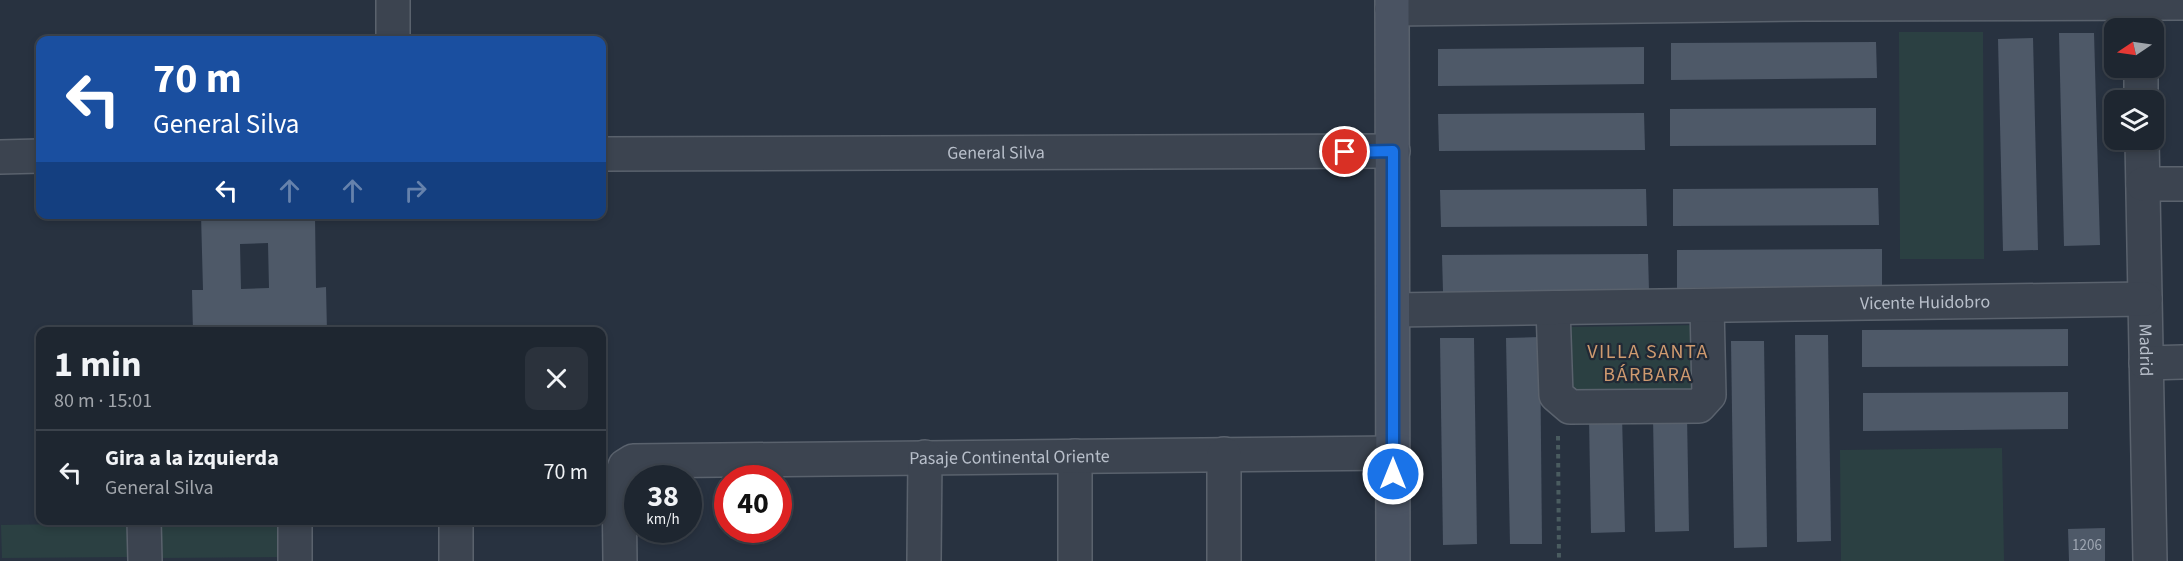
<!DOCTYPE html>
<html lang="es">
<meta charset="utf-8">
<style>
:root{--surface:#1e2630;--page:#2b323c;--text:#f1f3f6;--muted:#a1a5ab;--line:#3c434c}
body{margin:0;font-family:"Source Sans 3",sans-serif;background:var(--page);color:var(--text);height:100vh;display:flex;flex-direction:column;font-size:22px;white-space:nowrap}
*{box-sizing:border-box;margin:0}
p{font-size:20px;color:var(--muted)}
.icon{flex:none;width:33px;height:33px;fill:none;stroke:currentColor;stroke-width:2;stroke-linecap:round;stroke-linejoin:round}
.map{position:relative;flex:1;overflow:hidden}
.side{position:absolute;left:36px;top:327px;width:570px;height:198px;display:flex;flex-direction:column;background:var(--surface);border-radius:12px;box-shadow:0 3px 9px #0003,0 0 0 2px var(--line)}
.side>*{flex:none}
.guide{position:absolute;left:36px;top:36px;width:570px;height:183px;border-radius:12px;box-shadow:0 3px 9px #0003,0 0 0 2px var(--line);background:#1a4fa0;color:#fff;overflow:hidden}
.needle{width:39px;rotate:257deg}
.buttons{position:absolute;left:2104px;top:18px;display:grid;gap:12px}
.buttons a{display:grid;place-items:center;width:60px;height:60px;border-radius:12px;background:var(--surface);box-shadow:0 3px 9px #0003,0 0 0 2px var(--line);font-size:30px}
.speed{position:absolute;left:624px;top:465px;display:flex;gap:12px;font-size:30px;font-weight:700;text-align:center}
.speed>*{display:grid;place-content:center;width:78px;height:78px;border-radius:50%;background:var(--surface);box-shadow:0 3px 9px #0003,0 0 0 2px var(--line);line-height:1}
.speed small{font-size:15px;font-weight:400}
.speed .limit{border:9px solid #d22;background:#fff;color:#111}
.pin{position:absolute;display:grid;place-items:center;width:51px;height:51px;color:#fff;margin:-26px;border:3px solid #fff;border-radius:50%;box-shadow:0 2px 6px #0007}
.me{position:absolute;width:66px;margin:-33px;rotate:0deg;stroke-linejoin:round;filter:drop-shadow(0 0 4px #0008)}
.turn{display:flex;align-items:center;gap:21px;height:126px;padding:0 18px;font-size:27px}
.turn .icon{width:78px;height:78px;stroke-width:2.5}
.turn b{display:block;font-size:42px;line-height:51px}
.lanes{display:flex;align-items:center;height:57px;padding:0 18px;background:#0003;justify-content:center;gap:30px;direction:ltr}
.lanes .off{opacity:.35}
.round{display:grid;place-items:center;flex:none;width:63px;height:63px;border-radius:12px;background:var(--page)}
.overview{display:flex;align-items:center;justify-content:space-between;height:102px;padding:0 18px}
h1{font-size:36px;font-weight:700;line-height:45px}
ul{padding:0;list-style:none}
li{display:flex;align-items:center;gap:18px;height:84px;padding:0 18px;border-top:2px solid var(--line)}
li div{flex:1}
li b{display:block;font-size:22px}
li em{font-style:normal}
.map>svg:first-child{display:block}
.green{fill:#2b4042}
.building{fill:#4e5968;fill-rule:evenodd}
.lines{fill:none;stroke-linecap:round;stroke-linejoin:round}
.street-casing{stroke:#5a626d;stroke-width:36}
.secondary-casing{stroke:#5a626d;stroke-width:36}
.path{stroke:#4a5c60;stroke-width:4;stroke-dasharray:4.5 4.5;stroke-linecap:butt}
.street{stroke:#3c4450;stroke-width:33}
.secondary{stroke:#4a5362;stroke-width:33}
.route-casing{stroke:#114b97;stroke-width:15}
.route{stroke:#1a73e8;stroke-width:10}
.labels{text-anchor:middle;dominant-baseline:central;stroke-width:4.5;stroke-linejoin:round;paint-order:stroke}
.number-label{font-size:15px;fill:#9ea6b2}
.street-label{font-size:18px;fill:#b8bfca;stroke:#212935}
.neighbourhood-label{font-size:20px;letter-spacing:1.5px;fill:#cf9a6f;stroke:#212935}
</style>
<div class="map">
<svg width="2183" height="561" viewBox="0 0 2183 561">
<rect width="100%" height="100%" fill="#283240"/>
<g class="green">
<path d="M1899,32h84l1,227h-84z"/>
<path d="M1698,325v68l-127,4 -2,-70z"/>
<path d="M2002,448l2,113h-163l-1,-111z"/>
<path d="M286,521v36l-128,1v-36z"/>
<path d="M130,523l1,34 -129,1 -1,-33z"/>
</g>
<g class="building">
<path d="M2059,33h35l6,212 -36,1z"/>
<path d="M2033,38l5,212 -35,1 -5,-212z"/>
<path d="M1876,42l1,36 -206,2v-37z"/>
<path d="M1644,47v37l-206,2v-37z"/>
<path d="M1876,108v37l-206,1v-37z"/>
<path d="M1644,113l1,37 -206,1 -1,-37z"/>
<path d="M1878,188l1,37 -206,1v-37z"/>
<path d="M1646,189l1,37 -206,1 -1,-37z"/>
<path d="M201,214l114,2 1,72 10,-1 1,45h-134l-1,-42h11zM268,243l1,45 -28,1 -1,-45z"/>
<path d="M1882,249v37l-205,2v-38z"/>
<path d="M1648,254l1,37 -206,1 -1,-37z"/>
<path d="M2068,329v37l-206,1v-37z"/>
<path d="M1795,335h33l3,206 -34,1z"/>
<path d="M1540,337l2,207h-32l-4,-206z"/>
<path d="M1440,338h34l3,206 -34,1z"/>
<path d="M1731,341h33l3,206 -33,1z"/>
<path d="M2068,392v37l-205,2v-38z"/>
<path d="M1687,415l2,116 -34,1 -2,-116z"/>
<path d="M1622,416l3,116 -34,1 -2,-116z"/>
<path d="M2105,528v33h-36l-1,-32z"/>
</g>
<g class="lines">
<g class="street-casing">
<g id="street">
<path d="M393,0v40"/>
<path d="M1392,9l413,-5 378,-1"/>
<path d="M2141,68v32"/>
<path id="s1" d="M2142,140l8,421"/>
<path id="s2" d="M602,154l791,-3"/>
<path d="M0,157l40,-1"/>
<path d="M2143,184h40"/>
<path d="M1553,308l3,87 14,12 129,-1 10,-11 -2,-89"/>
<path id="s3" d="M1393,310l752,-11"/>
<path d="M2146,363l37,-1"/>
<path d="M1075,456v105"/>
<path d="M144,520l1,41"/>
<path d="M295,520v41"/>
<path d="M456,520v41"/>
<path id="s4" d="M620,561l-1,-79 6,-16 8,-5 760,-8"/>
<path d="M924,561l1,-104"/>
<path d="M1224,561v-107"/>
</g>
</g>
<g class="secondary-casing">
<path id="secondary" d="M1392,0l1,561"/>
</g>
<path class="path" d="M1558,436l1,125"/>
<use href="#street" class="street"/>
<use href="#secondary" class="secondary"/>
</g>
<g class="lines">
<g class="route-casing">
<path id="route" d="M1345,152l48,-1v323"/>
</g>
<use href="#route" class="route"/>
</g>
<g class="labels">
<g class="number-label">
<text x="2087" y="545">1206</text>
</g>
<g class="street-label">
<text stroke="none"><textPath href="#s2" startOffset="394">General Silva</textPath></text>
<text stroke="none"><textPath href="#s3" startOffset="532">Vicente Huidobro</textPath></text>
<text stroke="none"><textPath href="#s1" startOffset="210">Madrid</textPath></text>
<text stroke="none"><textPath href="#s4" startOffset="482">Pasaje Continental Oriente</textPath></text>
</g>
<g class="neighbourhood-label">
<text x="1648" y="352">VILLA SANTA<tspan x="1648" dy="23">BÁRBARA</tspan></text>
</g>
</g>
</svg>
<div class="buttons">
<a><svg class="needle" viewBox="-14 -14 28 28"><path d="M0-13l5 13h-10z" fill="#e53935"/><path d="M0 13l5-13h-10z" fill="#a1a5ab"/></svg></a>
<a><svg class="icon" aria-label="layers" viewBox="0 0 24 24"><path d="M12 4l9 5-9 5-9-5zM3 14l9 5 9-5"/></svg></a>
</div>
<div class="speed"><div>38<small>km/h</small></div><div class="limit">40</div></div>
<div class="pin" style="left:1345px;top:152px;background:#d93025"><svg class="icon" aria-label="arrive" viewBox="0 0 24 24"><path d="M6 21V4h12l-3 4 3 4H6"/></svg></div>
<svg class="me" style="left:1393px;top:474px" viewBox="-20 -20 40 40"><circle r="17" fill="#1a73e8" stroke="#fff" stroke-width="3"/><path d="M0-11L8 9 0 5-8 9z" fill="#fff"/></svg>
<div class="guide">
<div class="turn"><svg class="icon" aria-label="left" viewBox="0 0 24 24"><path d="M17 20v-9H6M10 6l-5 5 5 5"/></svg><div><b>70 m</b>General Silva</div></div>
<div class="lanes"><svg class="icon" aria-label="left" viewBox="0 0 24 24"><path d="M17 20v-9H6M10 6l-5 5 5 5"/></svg><svg class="icon off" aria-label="ahead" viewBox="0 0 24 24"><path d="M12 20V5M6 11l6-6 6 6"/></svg><svg class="icon off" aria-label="ahead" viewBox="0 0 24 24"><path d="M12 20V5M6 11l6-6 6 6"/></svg><svg class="icon off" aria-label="right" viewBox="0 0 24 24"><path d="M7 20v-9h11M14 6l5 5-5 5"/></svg></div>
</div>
<section class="side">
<div class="overview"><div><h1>1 min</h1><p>80 m · 15:01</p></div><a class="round"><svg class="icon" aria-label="close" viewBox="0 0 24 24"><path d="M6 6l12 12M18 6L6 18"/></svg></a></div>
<ul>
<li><svg class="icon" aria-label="left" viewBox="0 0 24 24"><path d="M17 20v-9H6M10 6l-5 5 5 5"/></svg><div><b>Gira a la izquierda</b><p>General Silva</p></div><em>70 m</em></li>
</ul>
</section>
</div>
